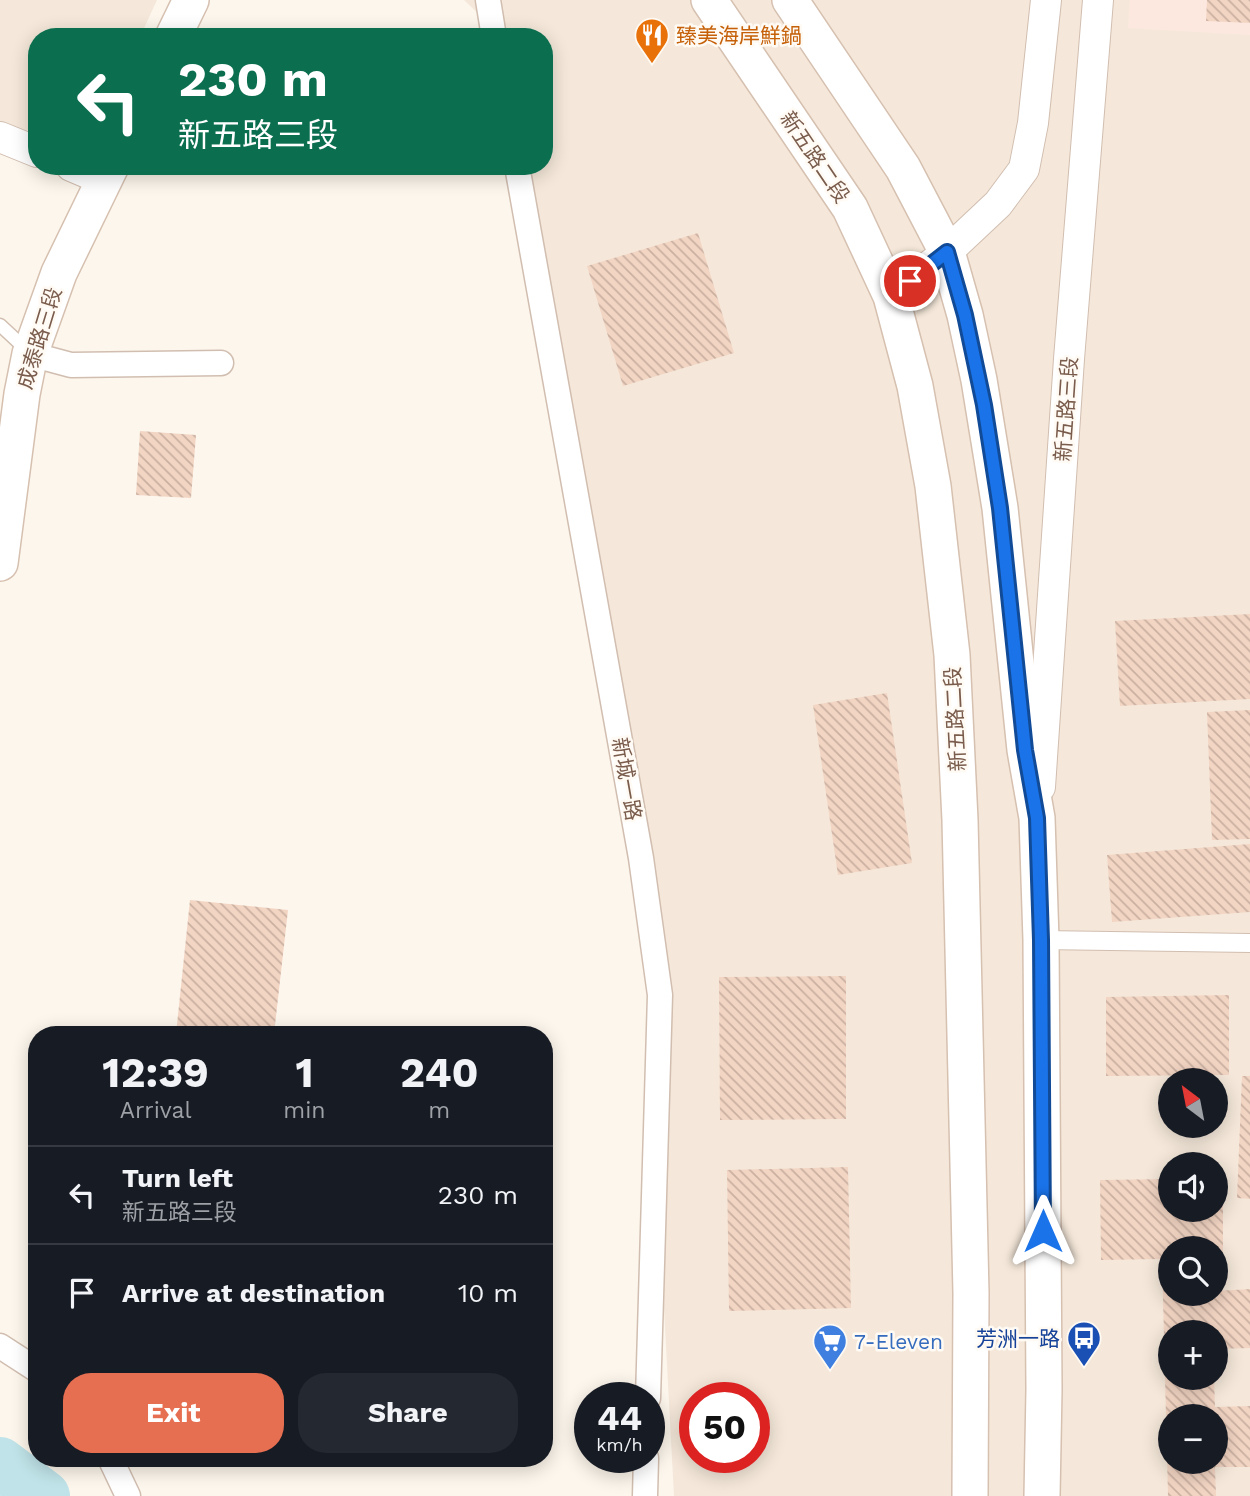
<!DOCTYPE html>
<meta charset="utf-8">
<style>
:root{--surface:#171b24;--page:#242831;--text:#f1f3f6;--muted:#9ea1a6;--line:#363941;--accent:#e76f51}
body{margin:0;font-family:"Work Sans","Noto Sans TC",sans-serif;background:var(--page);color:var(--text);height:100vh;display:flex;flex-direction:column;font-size:26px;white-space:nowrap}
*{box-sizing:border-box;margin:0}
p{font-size:23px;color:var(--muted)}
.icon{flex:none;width:38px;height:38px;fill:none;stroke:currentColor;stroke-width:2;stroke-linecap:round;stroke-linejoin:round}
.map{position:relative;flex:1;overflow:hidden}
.details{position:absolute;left:28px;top:1026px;width:525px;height:441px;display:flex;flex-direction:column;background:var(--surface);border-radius:28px;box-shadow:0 4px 18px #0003}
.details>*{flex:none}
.hud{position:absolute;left:28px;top:28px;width:525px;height:147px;border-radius:28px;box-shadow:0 4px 18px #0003;background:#0b6e4f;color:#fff;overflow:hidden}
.needle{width:46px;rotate:328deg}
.controls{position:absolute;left:1158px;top:1068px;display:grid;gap:14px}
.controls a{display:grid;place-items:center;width:70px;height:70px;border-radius:50%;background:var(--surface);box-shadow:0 4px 18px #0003;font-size:35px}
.speed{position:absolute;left:574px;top:1382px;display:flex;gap:14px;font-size:35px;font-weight:700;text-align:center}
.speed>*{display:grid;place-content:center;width:91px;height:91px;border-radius:50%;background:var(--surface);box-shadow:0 4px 18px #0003;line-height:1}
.speed small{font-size:18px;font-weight:400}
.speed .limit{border:10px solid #d22;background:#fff;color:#111}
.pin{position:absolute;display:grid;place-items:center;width:60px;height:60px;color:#fff;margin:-30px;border:4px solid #fff;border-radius:50%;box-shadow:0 2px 7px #0007}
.me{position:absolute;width:77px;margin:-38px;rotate:0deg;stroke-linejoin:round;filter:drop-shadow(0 0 5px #0008)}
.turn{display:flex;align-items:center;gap:24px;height:147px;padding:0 35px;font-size:32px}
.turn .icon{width:91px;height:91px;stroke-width:2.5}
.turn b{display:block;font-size:49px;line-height:60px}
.eta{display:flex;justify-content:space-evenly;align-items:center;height:119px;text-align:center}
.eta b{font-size:42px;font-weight:700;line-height:49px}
.action{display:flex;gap:14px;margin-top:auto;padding:14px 35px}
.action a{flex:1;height:80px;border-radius:28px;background:var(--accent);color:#fff;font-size:28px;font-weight:700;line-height:80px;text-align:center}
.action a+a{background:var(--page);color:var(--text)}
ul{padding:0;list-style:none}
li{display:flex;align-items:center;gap:21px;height:98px;padding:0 35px;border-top:2px solid var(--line)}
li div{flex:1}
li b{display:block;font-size:26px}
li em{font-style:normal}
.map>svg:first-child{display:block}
.residential{fill:#f5e8da;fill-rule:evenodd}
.commercial{fill:#fde8e0}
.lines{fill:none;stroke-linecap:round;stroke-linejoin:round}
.river{stroke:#bfe3e8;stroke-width:52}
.building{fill:url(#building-back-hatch);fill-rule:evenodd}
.service-casing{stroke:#d1beb0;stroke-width:15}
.pedestrian-casing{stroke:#d1beb0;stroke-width:20}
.minor-casing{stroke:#d1beb0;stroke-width:27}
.tertiary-casing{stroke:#d1beb0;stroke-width:32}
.secondary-casing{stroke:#d6c0b0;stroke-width:38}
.service{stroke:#fff;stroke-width:12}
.pedestrian{stroke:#fff;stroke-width:18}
.minor{stroke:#fff;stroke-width:24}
.tertiary{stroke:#fff;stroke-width:30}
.secondary{stroke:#fff;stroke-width:35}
.route-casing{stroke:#114b97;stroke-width:18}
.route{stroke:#1a73e8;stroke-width:12}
.labels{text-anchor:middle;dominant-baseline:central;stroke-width:5;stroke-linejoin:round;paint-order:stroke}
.food-label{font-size:21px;fill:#c56008;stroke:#fffaf3;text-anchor:start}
.street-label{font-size:21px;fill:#7a5c4d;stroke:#fffaf3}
.transit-label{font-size:21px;fill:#164399;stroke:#fffaf3;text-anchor:end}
.shop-label{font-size:21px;fill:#366cbe;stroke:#fffaf3;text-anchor:start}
</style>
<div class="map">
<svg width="1250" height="1496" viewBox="0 0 1250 1496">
<defs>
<pattern id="building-back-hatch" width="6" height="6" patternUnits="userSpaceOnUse" patternTransform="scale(1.75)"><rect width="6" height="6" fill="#f3d5c3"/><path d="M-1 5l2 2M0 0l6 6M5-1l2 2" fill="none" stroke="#cab0a1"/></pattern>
</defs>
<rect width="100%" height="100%" fill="#fdf6ec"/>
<g class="residential">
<path d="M0,0h157l-17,37h-103v101l-37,-13z"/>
<path d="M464,0h786v1496h-576l-29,-542 -134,-788h33v-129h-55l-3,-16zM1171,1080h45v45h-45zM1171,1164h45v45h-45zM1171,1248h45v45h-45zM1171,1332h45v45h-45zM695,1398h59v60h-59zM1171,1416h45v45h-45z"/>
</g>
<path class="commercial" d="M1130,0h120v35l-122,-7z"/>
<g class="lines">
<path class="river" d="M0,1463l44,33"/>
</g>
<g class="building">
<path d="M1207,0h43v23l-44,-2z"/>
<path d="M698,233l36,120 -111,33 -36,-120z"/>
<path d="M140,431l56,4 -5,63 -55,-3z"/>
<path d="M1250,614v85l-130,7 -5,-85z"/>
<path d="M887,693l25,170 -74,12 -25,-170z"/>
<path d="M1250,710v129l-38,1 -5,-128z"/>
<path d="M1250,844v68l-138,10 -5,-67z"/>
<path d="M190,900l98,10 -14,124h-98z"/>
<path d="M846,976v143l-126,1 -1,-143z"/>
<path d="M1229,995v80l-123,1v-79z"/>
<path d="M1242,1076h8v123l-13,-1z"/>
<path d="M848,1167l3,141 -122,3 -2,-141z"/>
<path d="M1171,1179v30h45v-30h7v79h-7v-10h-45v45h45v-2l34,-2v59l-34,1v-17h-45v45h43l1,30 35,-1v61h-35l1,29h-48l-6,-237 -61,1 -1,-80zM1171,1416h45v45h-45z"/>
</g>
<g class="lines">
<g class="service-casing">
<path id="service" d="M0,325l28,26"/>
</g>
<g class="pedestrian-casing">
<path id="pedestrian" d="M1041,940l209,3"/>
</g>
<g class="minor-casing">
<g id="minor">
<path d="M488,0l6,37"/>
<path d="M517,166l124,692 19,137 -12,403"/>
<path d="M30,354l41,11 150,-2"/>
<path d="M0,1346l37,24"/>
<path d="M110,1458l18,38"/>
<path d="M645,1496l1,-38"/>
</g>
</g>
<g class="tertiary-casing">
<g id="tertiary">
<path d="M0,137l37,15"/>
<path d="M71,166l33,14"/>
<path d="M891,296l56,-44 51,-48 26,-35 9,-46 13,-123"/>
<path d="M1040,787l29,-428 29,-359"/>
</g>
</g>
<g class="secondary-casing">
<g id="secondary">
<path d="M709,0l141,208 41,88 24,90 18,100 19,169 8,165 11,473 -1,203"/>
<path d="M790,0l113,168 44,84 18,63 14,65 21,128 25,242 12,68 4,122 3,450 -2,106"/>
<path d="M173,37l18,-37"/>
<path d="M0,563l22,-169 8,-40 29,-81 52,-107"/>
</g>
</g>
<use href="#service" class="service"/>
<use href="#pedestrian" class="pedestrian"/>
<use href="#minor" class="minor"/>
<use href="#tertiary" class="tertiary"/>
<use href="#secondary" class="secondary"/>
</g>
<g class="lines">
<g class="route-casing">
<path id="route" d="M910,281l37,-29 18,63 19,90 16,103 25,242 12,68 4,122 2,291"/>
</g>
<use href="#route" class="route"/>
</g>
<defs>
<g id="restaurant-pin" transform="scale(1.75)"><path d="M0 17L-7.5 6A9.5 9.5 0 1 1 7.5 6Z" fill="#e8710a" stroke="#fffaf3"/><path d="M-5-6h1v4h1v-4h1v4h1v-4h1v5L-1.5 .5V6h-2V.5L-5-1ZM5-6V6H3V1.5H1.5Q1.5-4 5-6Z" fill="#fff"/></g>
<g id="bus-pin" transform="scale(1.75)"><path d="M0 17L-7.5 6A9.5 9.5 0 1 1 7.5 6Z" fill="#1a4fb4" stroke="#fffaf3"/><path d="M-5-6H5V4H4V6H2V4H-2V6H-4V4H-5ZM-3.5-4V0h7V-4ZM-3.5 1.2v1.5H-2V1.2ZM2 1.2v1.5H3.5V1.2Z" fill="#fff"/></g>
<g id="supermarket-pin" transform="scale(1.75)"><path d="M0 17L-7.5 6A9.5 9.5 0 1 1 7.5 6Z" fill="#3f7fe0" stroke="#fffaf3"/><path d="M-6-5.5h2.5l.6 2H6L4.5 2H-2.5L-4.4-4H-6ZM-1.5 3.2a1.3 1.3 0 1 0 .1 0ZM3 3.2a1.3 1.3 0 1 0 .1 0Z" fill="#fff"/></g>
</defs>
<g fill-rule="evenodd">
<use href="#restaurant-pin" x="652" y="35"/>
<use href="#bus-pin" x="1084" y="1338"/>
<use href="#supermarket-pin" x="830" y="1341"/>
</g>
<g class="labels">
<g class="food-label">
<text x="676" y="35">臻美海岸鮮鍋</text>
</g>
<g class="street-label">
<text transform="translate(815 157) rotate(56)">新五路二段</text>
<text transform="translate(39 338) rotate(-73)">成泰路三段</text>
<text transform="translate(1066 409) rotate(-86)">新五路三段</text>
<text transform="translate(955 719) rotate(-93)">新五路二段</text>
<text transform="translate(627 779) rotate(80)">新城一路</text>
</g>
<g class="transit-label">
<text x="1060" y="1338">芳洲一路</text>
</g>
<g class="shop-label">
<text x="854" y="1341">7-Eleven</text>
</g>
</g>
</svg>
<div class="controls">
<a><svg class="needle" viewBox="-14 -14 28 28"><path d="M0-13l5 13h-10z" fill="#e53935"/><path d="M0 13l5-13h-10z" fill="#9ea1a6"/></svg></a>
<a><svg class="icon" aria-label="sound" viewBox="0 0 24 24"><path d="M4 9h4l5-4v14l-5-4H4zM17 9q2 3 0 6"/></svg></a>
<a><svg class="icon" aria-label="search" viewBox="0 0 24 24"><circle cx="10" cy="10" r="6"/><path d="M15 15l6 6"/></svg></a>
<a>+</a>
<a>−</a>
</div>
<div class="speed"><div>44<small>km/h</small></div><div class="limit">50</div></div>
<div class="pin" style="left:910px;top:281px;background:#d93025"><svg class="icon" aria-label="arrive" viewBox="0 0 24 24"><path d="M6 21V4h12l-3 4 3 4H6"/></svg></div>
<svg class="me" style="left:1043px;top:1231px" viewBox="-20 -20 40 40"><path d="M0-17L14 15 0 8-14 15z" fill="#1a73e8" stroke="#fff" stroke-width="4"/></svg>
<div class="hud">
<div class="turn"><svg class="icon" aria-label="left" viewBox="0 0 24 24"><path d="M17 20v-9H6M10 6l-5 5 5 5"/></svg><div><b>230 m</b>新五路三段</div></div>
</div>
<section class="details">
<div class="eta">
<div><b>12:39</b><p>Arrival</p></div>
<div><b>1</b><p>min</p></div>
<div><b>240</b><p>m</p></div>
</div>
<ul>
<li><svg class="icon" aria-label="left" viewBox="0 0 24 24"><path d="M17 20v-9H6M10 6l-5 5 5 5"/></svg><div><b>Turn left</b><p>新五路三段</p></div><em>230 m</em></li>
<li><svg class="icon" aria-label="arrive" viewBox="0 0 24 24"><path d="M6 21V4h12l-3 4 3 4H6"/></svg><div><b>Arrive at destination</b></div><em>10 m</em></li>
</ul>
<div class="action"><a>Exit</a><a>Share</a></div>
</section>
</div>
